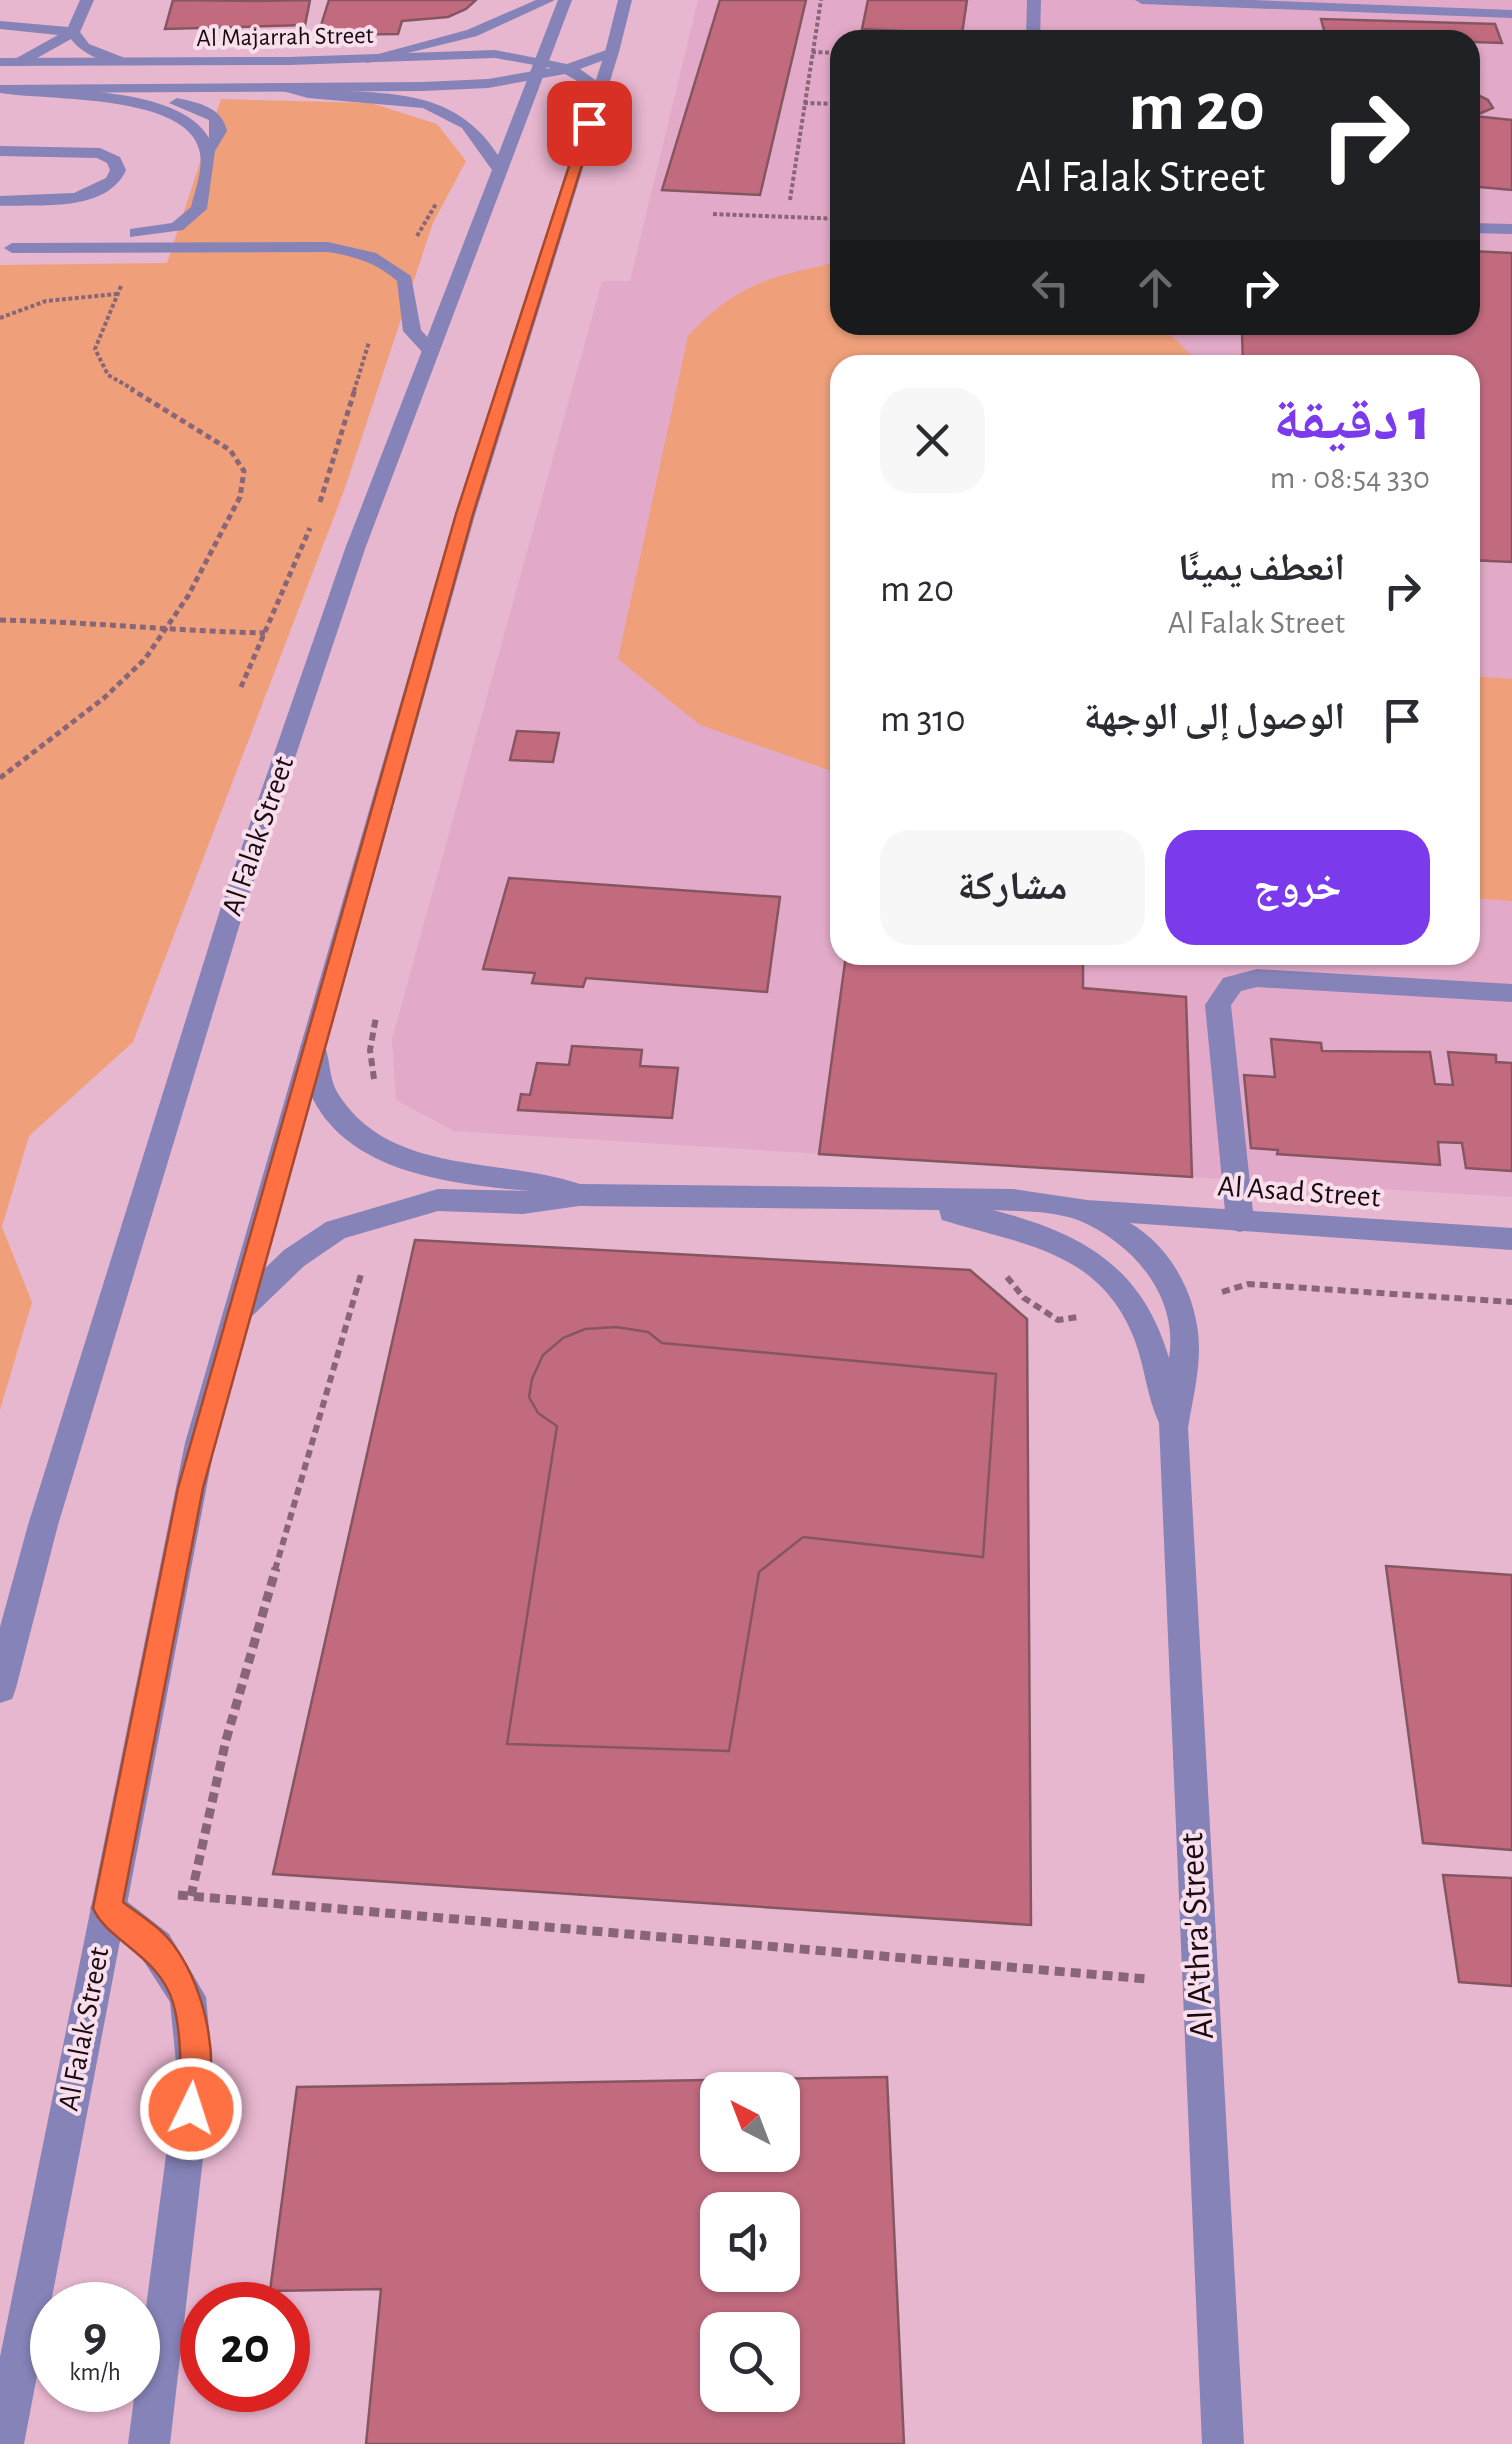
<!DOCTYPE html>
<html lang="ar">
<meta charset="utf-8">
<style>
:root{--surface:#fff;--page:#f7f7f7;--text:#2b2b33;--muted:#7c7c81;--accent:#7c3aed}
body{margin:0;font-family:"Alegreya Sans","Noto Naskh Arabic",sans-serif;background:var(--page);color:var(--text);direction:rtl;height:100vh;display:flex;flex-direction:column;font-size:38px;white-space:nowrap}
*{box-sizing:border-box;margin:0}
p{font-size:32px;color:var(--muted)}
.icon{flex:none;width:55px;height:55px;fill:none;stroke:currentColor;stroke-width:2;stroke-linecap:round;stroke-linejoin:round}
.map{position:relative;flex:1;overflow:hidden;direction:ltr}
.drawer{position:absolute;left:830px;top:355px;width:650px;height:610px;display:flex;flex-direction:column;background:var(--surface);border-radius:30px;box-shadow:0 2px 8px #0004;direction:rtl}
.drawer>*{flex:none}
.top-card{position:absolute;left:830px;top:30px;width:650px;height:305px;border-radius:30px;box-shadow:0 2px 8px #0004;direction:rtl;background:#202124;color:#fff;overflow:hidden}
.needle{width:65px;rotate:318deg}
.fabs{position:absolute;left:700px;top:2072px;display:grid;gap:20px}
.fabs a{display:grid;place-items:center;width:100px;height:100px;border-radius:20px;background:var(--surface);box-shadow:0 2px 8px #0004;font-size:50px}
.speed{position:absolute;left:30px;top:2282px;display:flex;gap:20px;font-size:50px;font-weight:700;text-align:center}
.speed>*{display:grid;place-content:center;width:130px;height:130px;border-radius:50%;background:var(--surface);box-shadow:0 2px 8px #0004;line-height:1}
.speed small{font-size:25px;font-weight:400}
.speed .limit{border:15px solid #d22;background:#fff;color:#111}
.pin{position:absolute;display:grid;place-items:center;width:85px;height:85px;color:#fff;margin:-42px;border-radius:20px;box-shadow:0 5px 15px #0006}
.me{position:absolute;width:110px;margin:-55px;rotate:4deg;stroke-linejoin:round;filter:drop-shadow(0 0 8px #0008)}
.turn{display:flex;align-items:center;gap:35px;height:210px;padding:0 50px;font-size:45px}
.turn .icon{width:130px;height:130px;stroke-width:2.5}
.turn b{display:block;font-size:70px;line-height:85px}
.lanes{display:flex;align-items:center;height:95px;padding:0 50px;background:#0003;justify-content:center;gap:50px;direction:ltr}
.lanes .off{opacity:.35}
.round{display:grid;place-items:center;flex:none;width:105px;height:105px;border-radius:30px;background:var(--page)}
.summary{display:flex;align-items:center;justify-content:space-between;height:170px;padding:0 50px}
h1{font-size:60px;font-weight:800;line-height:75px;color:var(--accent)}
.cta{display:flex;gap:20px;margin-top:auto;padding:20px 50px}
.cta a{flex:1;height:115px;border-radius:30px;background:var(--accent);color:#fff;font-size:40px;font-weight:800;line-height:115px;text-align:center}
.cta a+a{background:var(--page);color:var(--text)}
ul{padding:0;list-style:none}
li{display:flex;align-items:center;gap:30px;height:130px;padding:0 50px}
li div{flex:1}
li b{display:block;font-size:38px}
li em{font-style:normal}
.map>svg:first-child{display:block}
.built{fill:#e2aac8;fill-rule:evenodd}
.green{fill:#efa07b}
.building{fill:#c26b7f;stroke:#865660;stroke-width:2.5;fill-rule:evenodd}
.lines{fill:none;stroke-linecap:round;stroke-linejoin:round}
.path-far3{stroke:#886678;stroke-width:4;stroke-dasharray:4 2.5;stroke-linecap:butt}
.path-far2{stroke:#886678;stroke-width:5;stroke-dasharray:6 4;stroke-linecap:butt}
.path-far1{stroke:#886678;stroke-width:6;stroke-dasharray:8 5;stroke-linecap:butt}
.path{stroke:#886678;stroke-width:9;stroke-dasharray:10 6;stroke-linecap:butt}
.service{fill:#8583b7;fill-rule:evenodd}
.minor{fill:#8583b7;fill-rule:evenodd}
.tertiary{fill:#8583b7;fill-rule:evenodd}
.route{fill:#ff7043;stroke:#a6492c;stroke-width:2.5}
.labels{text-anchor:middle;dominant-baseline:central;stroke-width:8;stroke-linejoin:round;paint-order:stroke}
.far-street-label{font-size:25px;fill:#190912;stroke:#f8dfeb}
.street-label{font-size:30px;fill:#190912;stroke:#f8dfeb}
.near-street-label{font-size:35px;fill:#190912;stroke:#f8dfeb}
</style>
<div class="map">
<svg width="1512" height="2444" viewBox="0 0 1512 2444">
<rect width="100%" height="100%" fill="#e7b6cf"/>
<path class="built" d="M698,0h814v1197l-1058,-66 -58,-31 -4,-61 210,-758h28zM840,40h630v285h-630zM840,365h630v590h-630z"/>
<g class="green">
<path d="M221,99l150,4 66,21 29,37 -33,62 -88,265 -212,554 -104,94 -27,91 30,75 -32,108v-1145l167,-2z"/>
<path d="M840,262v63h321l40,40h-361v409l-140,-49 -82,-66 70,-323c49,-53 84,-60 152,-74z"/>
<path d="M1470,676l42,3v222l-42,-3z"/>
</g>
<g class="building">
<path d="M173,0l84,1 53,-1 -5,25 -140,4z"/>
<path d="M329,0h147l-10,9 -18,8 -46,4 -4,13 -80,1z"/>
<path d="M720,0h86l-46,195 -98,-5z"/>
<path d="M868,0h99l-5,34 -100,-5z"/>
<path d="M1321,19l174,5 7,19 -176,-6z"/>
<path d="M1470,91l18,9 5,8 -19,8 38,4v70l-42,-4z"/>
<path d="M1470,251l42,2v309l-42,-2v-195h-227l-1,-34 9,-6h219z"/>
<path d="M517,731l42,2 -6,29 -43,-2z"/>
<path d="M509,878l271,19 -13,95 -181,-14 -3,9 -51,-4 3,-10 -52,-4z"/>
<path d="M846,955h237v33l103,9 6,180 -373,-23z"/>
<path d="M1271,1039l50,4 1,8 108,1 5,32 18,1 -5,-33 48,3v7l16,1v108l-46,-3 -4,-25 -24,-1 2,23 -163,-11 1,-4 -27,-2 -7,-73 31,2z"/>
<path d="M572,1046l70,4 -2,16 38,2 -6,50 -154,-8 3,-16 9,1 7,-32 32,2z"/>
<path d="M415,1240l555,30 57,49 4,606 -758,-51z"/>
<path d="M616,1327l32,5 14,11 334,31 -13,183 -180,-20 -44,35 -30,179 -222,-7 50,-318 -19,-13 -9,-16 3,-18 11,-24 20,-17 22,-9z"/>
<path d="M1386,1566l126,9v275l-89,-7z"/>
<path d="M1443,1875l69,3v108l-53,-4z"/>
<path d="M887,2077l17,367h-538l15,-155 -111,2 27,-204zM718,2090h64v65h-64zM718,2210h64v65h-64zM718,2330h64v65h-64z"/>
</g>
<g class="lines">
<g class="path-far3">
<path d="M812,52l28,1"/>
<path d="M804,103l36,1"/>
<path d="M790,200l31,-200"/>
<path d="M713,214l127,5"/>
<path d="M417,236l19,-32"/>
<path d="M121,286l-26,63 13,26 28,16"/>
<path d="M0,318l46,-17 71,-7"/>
<path d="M354,391l15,-49"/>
</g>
<g class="path-far2">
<path d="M320,502l35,-113"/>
<path d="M0,620c89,2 176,11 265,13"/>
<path d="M241,687l69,-159"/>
<path d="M0,778l104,-80 41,-39 43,-63 52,-99 4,-26 -14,-21 -99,-61"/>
</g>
<g class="path-far1">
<path d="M374,1079l-4,-29 6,-33"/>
<path d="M1007,1277l17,21 34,22 20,-3"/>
<path d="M1222,1292l26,-8 264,18"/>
<path d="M275,1570l87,-299"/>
</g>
<g class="path">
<path d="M178,1895l969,84"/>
<path d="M191,1896l35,-156 50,-172"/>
</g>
<g class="service">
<path d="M80,0h14l-14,32 9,12 36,14v6c-18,1 -43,-10 -54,-25l-48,27h-10v-6l45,-25 -58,-6v-8l68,6z"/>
<path d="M1027,0h14l-1,40h-14z"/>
<path d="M1135,0h118l259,10v8l-370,-14z"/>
<path d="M0,85c55,6 179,0 209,53v-18l-40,-17 8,-5c22,5 45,9 50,33l-12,20 -8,58 -24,21 -53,7v-8l42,-6 19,-16c4,-17 12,-36 9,-54 -10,-60 -153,-52 -199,-60z"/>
<path d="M0,146l100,2 20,9 6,13c-19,43 -87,34 -126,36v-10l74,-3 32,-15 4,-8 -3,-7 -10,-5 -97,-2z"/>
<path d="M1470,223l42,1v10l-42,-1z"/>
<path d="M328,242l48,11 35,23 10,54 18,20 -3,4h-12l-21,-23 -6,-50c-20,-18 -43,-25 -69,-29l-316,1 -8,-5 8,-5z"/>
<path d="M1257,969l255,15v18l-255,-15 -16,4 -10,14 23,216 -4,8 -10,3 -10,-3 -4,-8 -21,-216 18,-27z"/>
<path d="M108,1890l12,6 49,38 37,63 7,75 -43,372h-42l49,-372 -7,-70 -27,-42 -47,-40 -6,-12 6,-12z"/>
</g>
<g class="minor">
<path d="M612,48l5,1v6l-37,14 25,18v6l-5,1 -35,-20 -77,14 -65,3 -423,2v-8l423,-3 65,-3 63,-11 -56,-10 -206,7 -289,1v-8l289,-1 206,-7 72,14z"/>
<path d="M313,1038l9,2c9,16 6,37 15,52 51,84 163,65 243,92l433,5 74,11 425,28v22l-382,-27c43,25 69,77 69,126 0,26 -7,54 -11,79l56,1016h-42l-43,-1021c-12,-26 -14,-55 -24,-82 -34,-91 -113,-96 -193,-121l-3,-10 -360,-4 -56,8 -85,-3 -93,27 -41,28 -56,54 -10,4 -10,-4 -4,-8 4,-8 56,-54 42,-28 112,-33 92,2c-77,-7 -184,-17 -220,-98 -6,-13 -7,-31 -10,-46l4,-7zM993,1210c25,1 61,1 85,10 55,23 101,76 91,138 -27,-92 -87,-125 -176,-148z"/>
</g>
<g class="tertiary">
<path d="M536,0h19l-78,36 -110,27 -7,-4 107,-29z"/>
<path d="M558,0h14l-207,549 -120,358 -187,618 -42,163 -4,11 -12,4v-76l28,-102 193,-618 124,-358 147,-379 -30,-42 -39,-20 -115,-10 -29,-8 7,-4c80,12 162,-9 212,69z"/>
<path d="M618,0h14l-13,52 -144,463 -260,928 -191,1001h-24v-87l185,-914 270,-928 150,-463z"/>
</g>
</g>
<path class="route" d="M589,119l6,4 -122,391 -270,974 -80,414c14,11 31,21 43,34 39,42 58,131 36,184l-11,5 -11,-5c-7,-16 -1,-29 0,-46 1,-21 -1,-51 -7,-71 -13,-47 -67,-63 -80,-95l85,-420 278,-974 127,-391z"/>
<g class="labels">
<g class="far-street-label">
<text transform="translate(285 37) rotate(-1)">Al Majarrah Street</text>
</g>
<g class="street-label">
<text transform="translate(258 836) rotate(-71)">Al Falak Street</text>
<text transform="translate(1299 1192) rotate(4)">Al Asad Street</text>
<text transform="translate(84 2029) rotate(-79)">Al Falak Street</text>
</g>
<g class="near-street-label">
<text transform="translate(1197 1936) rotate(-93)">Al A'thra' Street</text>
</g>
</g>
</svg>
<div class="fabs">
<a><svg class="needle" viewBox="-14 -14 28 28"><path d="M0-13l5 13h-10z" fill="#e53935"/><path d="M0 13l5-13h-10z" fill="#7c7c81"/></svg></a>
<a><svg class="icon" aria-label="sound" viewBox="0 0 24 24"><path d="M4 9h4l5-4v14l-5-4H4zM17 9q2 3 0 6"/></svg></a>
<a><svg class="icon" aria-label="search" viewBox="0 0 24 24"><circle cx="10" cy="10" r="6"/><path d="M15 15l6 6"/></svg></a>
</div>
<div class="speed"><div>9<small>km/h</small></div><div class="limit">20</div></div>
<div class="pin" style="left:589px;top:123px;background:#d93025"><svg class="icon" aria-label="arrive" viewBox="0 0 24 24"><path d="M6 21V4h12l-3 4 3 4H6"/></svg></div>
<svg class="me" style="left:191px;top:2109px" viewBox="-20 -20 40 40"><circle r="17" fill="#ff7043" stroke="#fff" stroke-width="3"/><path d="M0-11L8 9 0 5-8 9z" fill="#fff"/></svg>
<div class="top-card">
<div class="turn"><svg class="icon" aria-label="right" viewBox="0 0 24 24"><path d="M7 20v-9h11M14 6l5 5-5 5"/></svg><div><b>20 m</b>Al Falak Street</div></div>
<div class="lanes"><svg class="icon off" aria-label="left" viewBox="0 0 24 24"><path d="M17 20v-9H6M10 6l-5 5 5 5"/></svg><svg class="icon off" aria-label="ahead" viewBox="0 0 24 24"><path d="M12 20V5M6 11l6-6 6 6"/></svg><svg class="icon" aria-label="right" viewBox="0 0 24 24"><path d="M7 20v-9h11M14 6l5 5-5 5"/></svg></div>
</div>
<section class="drawer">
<div class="summary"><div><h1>1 دقيقة</h1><p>330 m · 08:54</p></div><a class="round"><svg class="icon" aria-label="close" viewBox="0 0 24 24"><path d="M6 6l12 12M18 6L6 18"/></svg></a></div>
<ul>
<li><svg class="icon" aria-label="right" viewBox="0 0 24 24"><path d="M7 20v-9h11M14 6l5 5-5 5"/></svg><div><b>انعطف يمينًا</b><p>Al Falak Street</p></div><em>20 m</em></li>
<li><svg class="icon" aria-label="arrive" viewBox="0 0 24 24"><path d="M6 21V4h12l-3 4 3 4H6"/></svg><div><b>الوصول إلى الوجهة</b></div><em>310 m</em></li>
</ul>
<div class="cta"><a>خروج</a><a>مشاركة</a></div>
</section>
</div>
